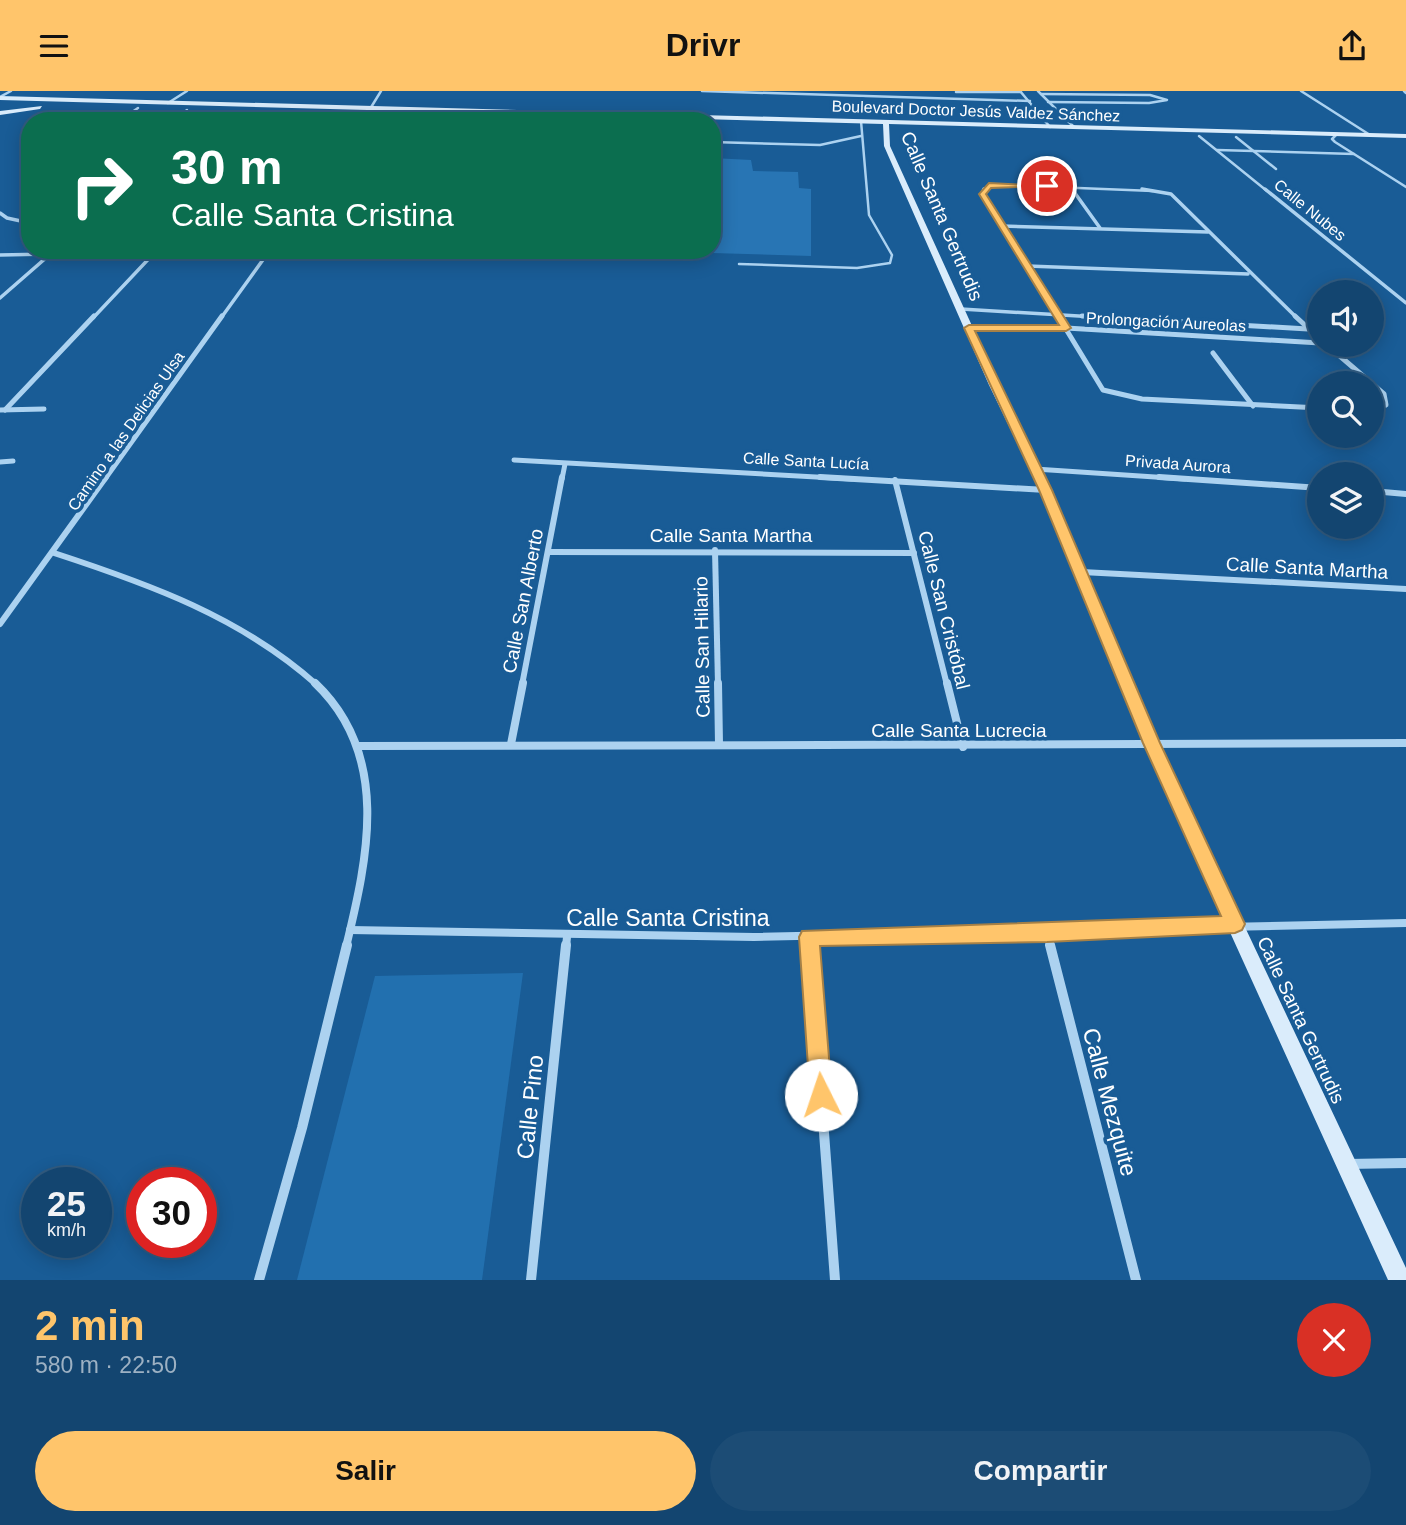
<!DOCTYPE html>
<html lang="es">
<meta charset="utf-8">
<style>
:root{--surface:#134570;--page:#1c4c75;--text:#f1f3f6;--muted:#9db1c3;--line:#325d83;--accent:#ffc56b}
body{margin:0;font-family:Helvetica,sans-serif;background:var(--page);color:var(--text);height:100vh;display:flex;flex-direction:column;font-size:26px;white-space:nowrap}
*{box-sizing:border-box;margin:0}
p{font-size:23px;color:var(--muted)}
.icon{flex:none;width:38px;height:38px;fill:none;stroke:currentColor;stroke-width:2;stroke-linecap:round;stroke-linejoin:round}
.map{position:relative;height:1189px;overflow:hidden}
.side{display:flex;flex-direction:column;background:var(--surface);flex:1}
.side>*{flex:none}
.banner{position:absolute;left:21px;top:21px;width:700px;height:147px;border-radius:28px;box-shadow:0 4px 18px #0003,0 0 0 2px var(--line);background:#0b6e4f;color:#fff;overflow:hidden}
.fabs{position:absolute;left:1307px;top:189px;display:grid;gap:14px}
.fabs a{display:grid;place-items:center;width:77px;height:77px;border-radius:50%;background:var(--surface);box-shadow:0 4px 18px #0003,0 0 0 2px var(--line);font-size:35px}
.speed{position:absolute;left:21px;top:1076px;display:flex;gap:14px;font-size:35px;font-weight:700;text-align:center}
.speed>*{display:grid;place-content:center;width:91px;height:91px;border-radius:50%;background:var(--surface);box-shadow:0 4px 18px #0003,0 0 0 2px var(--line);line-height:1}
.speed small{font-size:18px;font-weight:400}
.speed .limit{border:10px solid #d22;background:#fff;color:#111}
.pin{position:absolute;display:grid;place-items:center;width:60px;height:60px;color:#fff;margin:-30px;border:4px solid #fff;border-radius:50%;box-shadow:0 2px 7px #0007}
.me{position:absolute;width:77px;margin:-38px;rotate:356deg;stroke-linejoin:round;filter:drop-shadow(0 0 5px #0008)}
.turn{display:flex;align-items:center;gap:24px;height:147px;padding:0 35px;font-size:32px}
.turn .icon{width:91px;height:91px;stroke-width:2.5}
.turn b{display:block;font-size:49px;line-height:60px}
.round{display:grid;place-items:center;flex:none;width:74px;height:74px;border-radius:37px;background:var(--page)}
.overview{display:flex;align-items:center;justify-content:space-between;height:119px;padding:0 35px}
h1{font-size:42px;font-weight:700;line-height:52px;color:var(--accent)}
.cta{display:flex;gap:14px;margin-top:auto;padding:14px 35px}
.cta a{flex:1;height:80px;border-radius:42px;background:var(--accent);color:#111;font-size:28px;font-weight:700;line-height:80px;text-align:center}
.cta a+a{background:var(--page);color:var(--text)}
header{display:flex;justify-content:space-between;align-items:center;height:91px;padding:0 35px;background:var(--accent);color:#111;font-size:32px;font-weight:700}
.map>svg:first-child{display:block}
.green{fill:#2270af}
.building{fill:#2875b4}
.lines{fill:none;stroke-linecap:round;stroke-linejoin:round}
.lane{stroke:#acd2f0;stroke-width:2.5}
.street-far5{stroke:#acd2f0;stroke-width:2.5}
.street-far4{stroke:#acd2f0;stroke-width:3.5}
.street-far3{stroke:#acd2f0;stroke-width:5}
.street-far2{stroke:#acd2f0;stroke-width:6}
.street-far1{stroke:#acd2f0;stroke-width:8}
.street{stroke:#acd2f0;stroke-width:10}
.secondary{fill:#daecfb;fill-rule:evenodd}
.route{fill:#ffc56b;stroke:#a68046;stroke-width:2}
.labels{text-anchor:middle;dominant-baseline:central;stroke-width:7;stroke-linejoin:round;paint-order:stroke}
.far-street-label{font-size:16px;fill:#fff;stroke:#195c96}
.street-label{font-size:19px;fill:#fff;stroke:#195c96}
.near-street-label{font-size:23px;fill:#fff;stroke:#195c96}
</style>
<header><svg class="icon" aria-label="menu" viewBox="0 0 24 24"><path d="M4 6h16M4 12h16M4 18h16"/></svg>Drivr<svg class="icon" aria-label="share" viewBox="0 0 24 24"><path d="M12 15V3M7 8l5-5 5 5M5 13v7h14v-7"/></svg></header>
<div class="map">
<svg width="1406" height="1189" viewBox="0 0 1406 1189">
<rect width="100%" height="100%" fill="#195c96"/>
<path class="green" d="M523,882l-41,307h-185l78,-304z"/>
<path class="building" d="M712,67l39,2 2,11 45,1 1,16 12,1v67l-99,-3z"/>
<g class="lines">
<g class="lane">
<path d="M702,0l328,10"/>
<path d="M1020,0l30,36"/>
<path d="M1038,0l36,36"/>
<path d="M1301,0l69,44"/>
<path d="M1404,0l2,2"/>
<path d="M956,1h65"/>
<path d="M1041,3l109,1 17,5 -18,3 -101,-1"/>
<path d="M0,6l11,-6"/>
<path d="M168,12l19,-12"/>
<path d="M370,18l11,-18"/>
<path d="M119,30l19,-13"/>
<path d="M173,30l14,-11"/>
<path d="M1236,46l40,32"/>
<path d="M712,51l108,3 41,-9"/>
<path d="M1217,59l137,4"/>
<path d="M739,173l118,4 33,-5 2,-8 -23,-40 -8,-94"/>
</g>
<g class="street-far5">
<path d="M363,30l7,-12"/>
<path d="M1337,43l-5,5 3,3 71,45"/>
<path d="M1199,45l68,55"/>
<path d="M1070,96l3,4"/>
<path d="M983,100l6,-5 13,-1 151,6"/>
</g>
<g class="street-far4">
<path d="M984,98l-2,5 78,124"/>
<path d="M1072,98l28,39"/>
<path d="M1142,98l29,5 126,124"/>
<path d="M1265,98l141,114"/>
<path d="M0,122l7,5 23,5"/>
<path d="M1001,135l207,6"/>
<path d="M0,164l50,-1"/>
<path d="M1027,175l221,8"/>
<path d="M0,207l55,-48"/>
<path d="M961,218l151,9"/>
<path d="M93,227l64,-68"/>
<path d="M221,227l49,-68"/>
</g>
<g class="street-far3">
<path d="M1058,225l45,74 39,9 178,9"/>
<path d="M1082,225l226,13"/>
<path d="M1295,225l25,23"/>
<path d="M969,237h97l254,15"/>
<path d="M1327,254l57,49 2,11 -14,4"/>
<path d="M1213,262l40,53"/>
<path d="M0,319l44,-1"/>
<path d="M5,319l89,-94"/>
<path d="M514,369l338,19"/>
<path d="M0,371l13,-1"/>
<path d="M1035,378l150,10"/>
<path d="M105,388l117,-163"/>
<path d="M562,388l3,-15"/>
</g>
<g class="street-far2">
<path d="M820,386l226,13"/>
<path d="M1159,386l161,11"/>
<path d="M895,389l52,205"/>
<path d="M1372,400l34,3"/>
<path d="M715,459l3,135"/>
<path d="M548,461l366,1"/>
<path d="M54,462c95,31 187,64 263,132"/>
<path d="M1082,481l324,17"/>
<path d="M0,533l106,-147"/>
<path d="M522,594l40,-208"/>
</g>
<g class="street-far1">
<path d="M315,592c76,72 53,174 31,264"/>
<path d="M718,592l1,61"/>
<path d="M947,592l16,64"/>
<path d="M511,653l12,-61"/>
<path d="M358,655c349,-2 699,0 1048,-3"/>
<path d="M350,839l404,7 652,-14"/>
<path d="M1047,842l4,14"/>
<path d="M809,846l1,10"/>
<path d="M566,856l1,-10"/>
</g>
<g class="street">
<path d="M810,854l25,335"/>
<path d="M1050,854l86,335"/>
<path d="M1347,1073l59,-1"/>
<path d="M259,1189l43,-152 45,-183"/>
<path d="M531,1189l35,-335"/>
</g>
<g class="secondary">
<path d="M0,5l1406,38v4l-517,-14 1,22 109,239 53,105 106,253 248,525v12h-18l-244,-537 -104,-253 -51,-105 -105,-239 -1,-22 -883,-24z"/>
<path d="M42,15l-2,3 -40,6v-4z"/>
</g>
</g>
<path class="route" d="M989,92l62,3 -60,2 -5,6 85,134 -5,3h-91l77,159 108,253 85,181 -3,6 -7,3 -188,9 -227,4 12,149 -3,8 -8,4 -8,-4 -3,-8 -11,-158 3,-6 419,-15 -78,-173 -104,-253 -75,-162 5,-3h90l-80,-131z"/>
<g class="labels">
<g class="far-street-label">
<text transform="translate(976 20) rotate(2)">Boulevard Doctor Jesús Valdez Sánchez</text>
<text transform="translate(1310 119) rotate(39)">Calle Nubes</text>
<text transform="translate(1166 231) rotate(3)">Prolongación Aureolas</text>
<text transform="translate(126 340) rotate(-55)">Camino a las Delicias Ulsa</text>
<text transform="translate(806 370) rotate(3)">Calle Santa Lucía</text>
<text transform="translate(1178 373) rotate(4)">Privada Aurora</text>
</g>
<g class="street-label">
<text transform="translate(942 125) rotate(67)">Calle Santa Gertrudis</text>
<text x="731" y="444">Calle Santa Martha</text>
<text transform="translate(1307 477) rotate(3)">Calle Santa Martha</text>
<text transform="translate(523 510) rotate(-79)">Calle San Alberto</text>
<text transform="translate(944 519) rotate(76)">Calle San Cristóbal</text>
<text transform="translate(702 556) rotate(-91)">Calle San Hilario</text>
<text x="959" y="639">Calle Santa Lucrecia</text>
<text transform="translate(1301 929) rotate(65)">Calle Santa Gertrudis</text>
</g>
<g class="near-street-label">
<text x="668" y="827">Calle Santa Cristina</text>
<text transform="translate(1110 1011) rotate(75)">Calle Mezquite</text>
<text transform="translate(530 1016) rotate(-84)">Calle Pino</text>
</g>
</g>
</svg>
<div class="fabs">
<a><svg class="icon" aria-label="sound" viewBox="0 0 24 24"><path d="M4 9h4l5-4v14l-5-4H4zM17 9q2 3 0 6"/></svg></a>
<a><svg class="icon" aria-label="search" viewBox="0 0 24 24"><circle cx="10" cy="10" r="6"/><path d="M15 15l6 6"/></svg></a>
<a><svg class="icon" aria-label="layers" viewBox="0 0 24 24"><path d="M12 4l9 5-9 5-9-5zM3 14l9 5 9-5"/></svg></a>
</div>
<div class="speed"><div>25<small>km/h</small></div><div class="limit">30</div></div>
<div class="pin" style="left:1047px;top:95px;background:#d93025"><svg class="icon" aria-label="arrive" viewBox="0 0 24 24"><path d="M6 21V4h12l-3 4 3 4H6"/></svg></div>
<svg class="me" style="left:821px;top:1004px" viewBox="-20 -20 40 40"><circle r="19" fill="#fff"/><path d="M0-13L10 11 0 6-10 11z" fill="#ffc56b"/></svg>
<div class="banner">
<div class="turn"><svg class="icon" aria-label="right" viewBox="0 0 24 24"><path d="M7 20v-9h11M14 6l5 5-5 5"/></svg><div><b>30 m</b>Calle Santa Cristina</div></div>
</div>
</div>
<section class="side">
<div class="overview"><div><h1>2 min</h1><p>580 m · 22:50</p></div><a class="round" style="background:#d93025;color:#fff"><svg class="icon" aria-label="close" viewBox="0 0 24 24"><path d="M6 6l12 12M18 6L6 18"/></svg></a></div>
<div class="cta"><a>Salir</a><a>Compartir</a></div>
</section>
